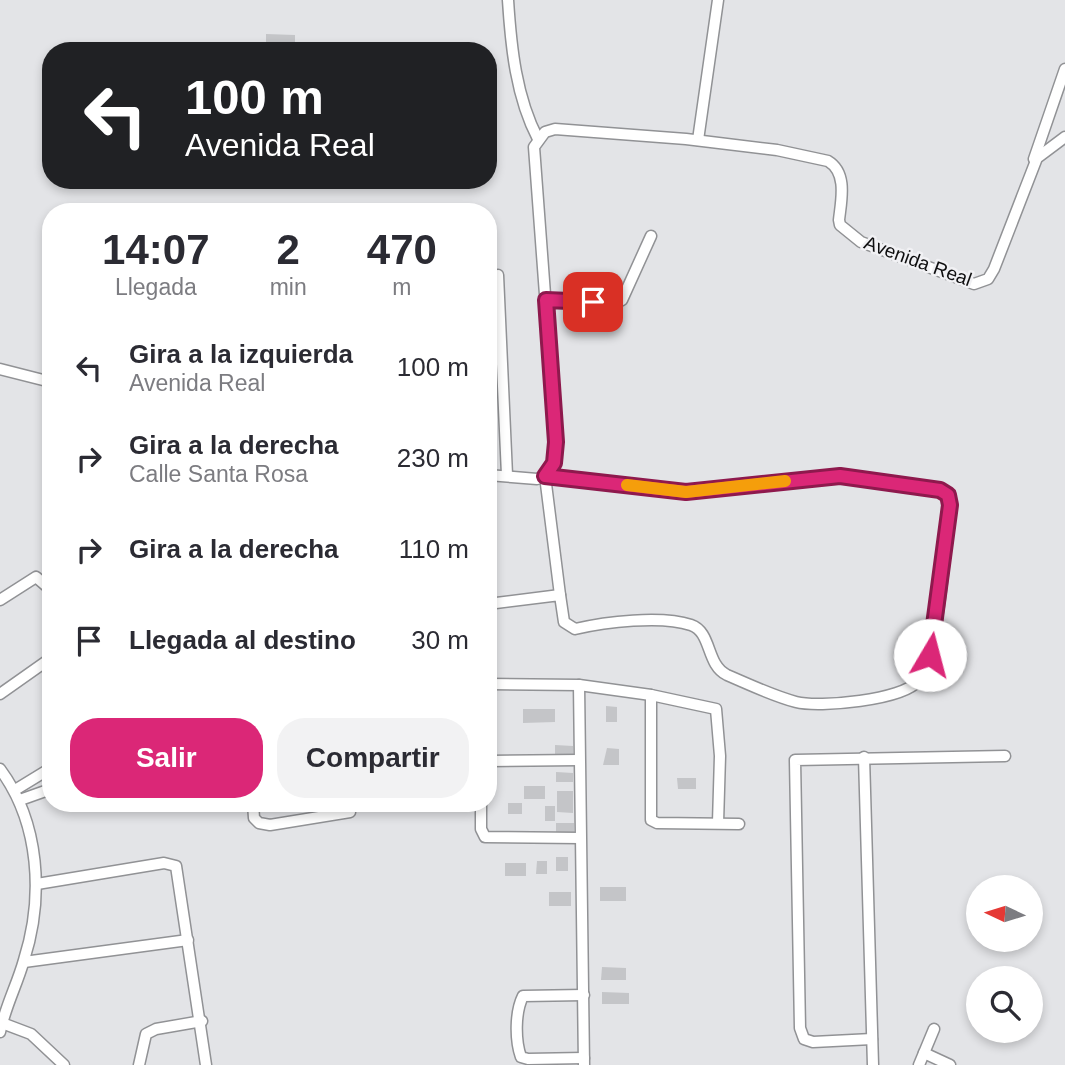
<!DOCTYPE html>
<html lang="es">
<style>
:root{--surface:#fff;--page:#f2f2f3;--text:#2b2b33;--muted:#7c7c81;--accent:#db2777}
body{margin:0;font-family:Helvetica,sans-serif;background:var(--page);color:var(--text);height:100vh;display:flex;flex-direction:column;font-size:26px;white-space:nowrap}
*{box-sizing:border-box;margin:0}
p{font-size:23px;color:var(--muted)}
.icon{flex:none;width:38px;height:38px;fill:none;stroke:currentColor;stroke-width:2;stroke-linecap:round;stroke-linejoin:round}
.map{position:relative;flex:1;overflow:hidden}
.side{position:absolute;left:42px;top:203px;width:455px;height:609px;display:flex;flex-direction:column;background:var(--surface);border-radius:28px;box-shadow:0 4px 10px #0003}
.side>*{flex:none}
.banner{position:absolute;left:42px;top:42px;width:455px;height:147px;border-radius:28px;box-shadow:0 4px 10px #0003;background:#202124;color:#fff;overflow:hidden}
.needle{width:46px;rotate:274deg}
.tools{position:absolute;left:966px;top:875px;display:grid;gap:14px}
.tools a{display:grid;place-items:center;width:77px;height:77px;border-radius:50%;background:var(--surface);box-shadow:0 4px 10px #0003;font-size:35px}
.pin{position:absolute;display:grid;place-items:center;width:60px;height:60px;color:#fff;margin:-30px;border-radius:14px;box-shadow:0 4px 10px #0006}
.me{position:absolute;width:77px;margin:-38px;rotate:8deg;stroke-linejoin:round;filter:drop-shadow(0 0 5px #0008)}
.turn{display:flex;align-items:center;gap:24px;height:147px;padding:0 28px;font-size:32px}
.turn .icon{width:91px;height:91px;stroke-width:2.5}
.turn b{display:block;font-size:49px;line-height:60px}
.eta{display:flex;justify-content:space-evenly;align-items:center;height:119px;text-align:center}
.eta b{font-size:42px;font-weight:700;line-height:49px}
.primary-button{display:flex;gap:14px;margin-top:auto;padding:14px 28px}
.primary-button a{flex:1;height:80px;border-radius:28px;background:var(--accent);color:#fff;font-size:28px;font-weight:700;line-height:80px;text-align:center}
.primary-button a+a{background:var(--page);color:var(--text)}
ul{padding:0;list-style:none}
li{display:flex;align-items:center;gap:21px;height:91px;padding:0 28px}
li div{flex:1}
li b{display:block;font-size:26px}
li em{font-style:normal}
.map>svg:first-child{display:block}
.building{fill:#c4c5c8}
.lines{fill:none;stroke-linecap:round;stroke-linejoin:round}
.minor-casing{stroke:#919295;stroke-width:13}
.minor{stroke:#fff;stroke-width:10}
.route-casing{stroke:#8e194d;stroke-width:18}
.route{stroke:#db2777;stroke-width:12}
.slow{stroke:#f59e0b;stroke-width:12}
.labels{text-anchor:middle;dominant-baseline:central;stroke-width:5;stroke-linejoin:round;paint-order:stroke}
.street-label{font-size:19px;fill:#0f0f10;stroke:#f1f1f4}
</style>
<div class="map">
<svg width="1065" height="1065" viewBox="0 0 1065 1065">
<rect width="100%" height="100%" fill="#e3e4e7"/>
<g class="building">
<path d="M266,34l29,1v16h-29z"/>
<path d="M606,706l11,1v15h-11z"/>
<path d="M523,709h32v13l-32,1z"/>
<path d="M555,745l18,1v9h-18z"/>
<path d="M607,748l12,1v16h-16z"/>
<path d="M556,772l17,1v9h-17z"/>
<path d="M677,778h19v11h-18z"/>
<rect x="524" y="786" width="21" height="13"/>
<path d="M557,791h16v22l-16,-1z"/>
<rect x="508" y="803" width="14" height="11"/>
<rect x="545" y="806" width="10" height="15"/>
<rect x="556" y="823" width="18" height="11"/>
<rect x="556" y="857" width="12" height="14"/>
<path d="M537,861h10v13h-11z"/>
<rect x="505" y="863" width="21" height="13"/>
<rect x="600" y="887" width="26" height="14"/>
<rect x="549" y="892" width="22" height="14"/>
<path d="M602,967l24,1v12h-25z"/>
<path d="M602,992l27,1v11h-27z"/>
</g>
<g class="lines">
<g class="minor-casing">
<g id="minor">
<path d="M508,0c3,47 8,97 30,139"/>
<path d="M698,140l20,-140"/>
<path d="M1034,159l31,-90"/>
<path d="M498,275l9,200"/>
<path d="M546,300l70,3 6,-3 29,-64"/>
<path d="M0,369l51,13"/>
<path d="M488,475l49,4 8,-3 141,16 154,-16 100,14 8,5 2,10c-4,35 -12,153 -32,176 -15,19 -99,27 -122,21 -23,-6 -48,-18 -69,-27 -21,-10 -15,-43 -36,-50 -30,-10 -86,-3 -116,4l-11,-7 -4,-27 -72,9"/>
<path d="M560,595l-15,-119 9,-13 2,-21 -22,-295 11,-15 10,-3 131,10 91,11 51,11c20,12 13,40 11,59l1,5 21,17 113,42 14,-5 6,-10 43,-111 28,-21"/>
<path d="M0,600l36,-23 15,13"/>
<path d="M488,684l91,1 72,10 65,14 4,47 -2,67"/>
<path d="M579,685l5,380"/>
<path d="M0,694l51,-36"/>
<path d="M651,695v125l6,3 82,1"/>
<path d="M864,757l9,308"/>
<path d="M488,761l91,-1"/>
<path d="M0,769c40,54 44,128 24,191 -7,25 -19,47 -24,72"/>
<path d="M15,790l36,-22"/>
<path d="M20,800l31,-11"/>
<path d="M253,803l1,15 5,5 11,2 80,-13"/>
<path d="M481,803v26l4,8 95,1"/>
<path d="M37,884l127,-21 12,3 30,199"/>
<path d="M24,962l164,-22"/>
<path d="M2,1023l29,11 33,31"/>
<path d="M872,1039l-59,3 -9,-3 -4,-11 -5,-268 210,-4"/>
<path d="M924,1053l26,12"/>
<path d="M584,1058l-56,1 -7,-2c-6,-17 -6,-45 2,-61l61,-1"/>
<path d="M139,1065l7,-31 10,-5 46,-8"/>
<path d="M919,1065l15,-36"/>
</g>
</g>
<use href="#minor" class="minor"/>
</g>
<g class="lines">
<g class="route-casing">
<path id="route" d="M593,302l-47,-2 10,142 -2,21 -9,13 141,16 154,-16 100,14 8,5 2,10 -20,150"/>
</g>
<use href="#route" class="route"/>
<path class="slow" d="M627,485l59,7 99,-11"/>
</g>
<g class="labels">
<g class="street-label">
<text transform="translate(918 261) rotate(20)">Avenida Real</text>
</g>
</g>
</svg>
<div class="tools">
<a><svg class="needle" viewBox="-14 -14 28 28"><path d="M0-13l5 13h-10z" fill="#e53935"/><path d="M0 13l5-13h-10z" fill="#7c7c81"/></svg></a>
<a><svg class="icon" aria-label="search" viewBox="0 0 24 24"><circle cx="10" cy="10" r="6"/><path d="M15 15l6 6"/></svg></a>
</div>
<div class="pin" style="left:593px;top:302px;background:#d93025"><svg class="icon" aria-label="arrive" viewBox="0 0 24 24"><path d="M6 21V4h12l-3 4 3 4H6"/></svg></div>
<svg class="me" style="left:930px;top:655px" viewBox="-20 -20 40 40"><circle r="19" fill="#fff"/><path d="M0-13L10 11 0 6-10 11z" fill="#db2777"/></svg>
<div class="banner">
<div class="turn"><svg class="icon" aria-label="left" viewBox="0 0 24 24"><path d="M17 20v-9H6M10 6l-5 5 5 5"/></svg><div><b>100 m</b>Avenida Real</div></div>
</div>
<section class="side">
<div class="eta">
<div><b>14:07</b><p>Llegada</p></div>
<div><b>2</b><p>min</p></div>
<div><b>470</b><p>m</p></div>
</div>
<ul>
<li><svg class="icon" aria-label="left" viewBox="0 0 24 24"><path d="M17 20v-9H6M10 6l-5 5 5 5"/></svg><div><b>Gira a la izquierda</b><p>Avenida Real</p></div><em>100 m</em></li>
<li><svg class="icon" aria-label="right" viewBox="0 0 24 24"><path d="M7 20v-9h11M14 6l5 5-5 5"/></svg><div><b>Gira a la derecha</b><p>Calle Santa Rosa</p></div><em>230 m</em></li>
<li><svg class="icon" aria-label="right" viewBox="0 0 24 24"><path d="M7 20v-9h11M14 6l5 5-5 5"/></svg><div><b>Gira a la derecha</b></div><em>110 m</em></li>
<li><svg class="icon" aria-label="arrive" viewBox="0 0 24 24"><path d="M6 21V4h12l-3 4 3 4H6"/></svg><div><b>Llegada al destino</b></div><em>30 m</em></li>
</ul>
<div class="primary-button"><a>Salir</a><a>Compartir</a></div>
</section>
</div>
